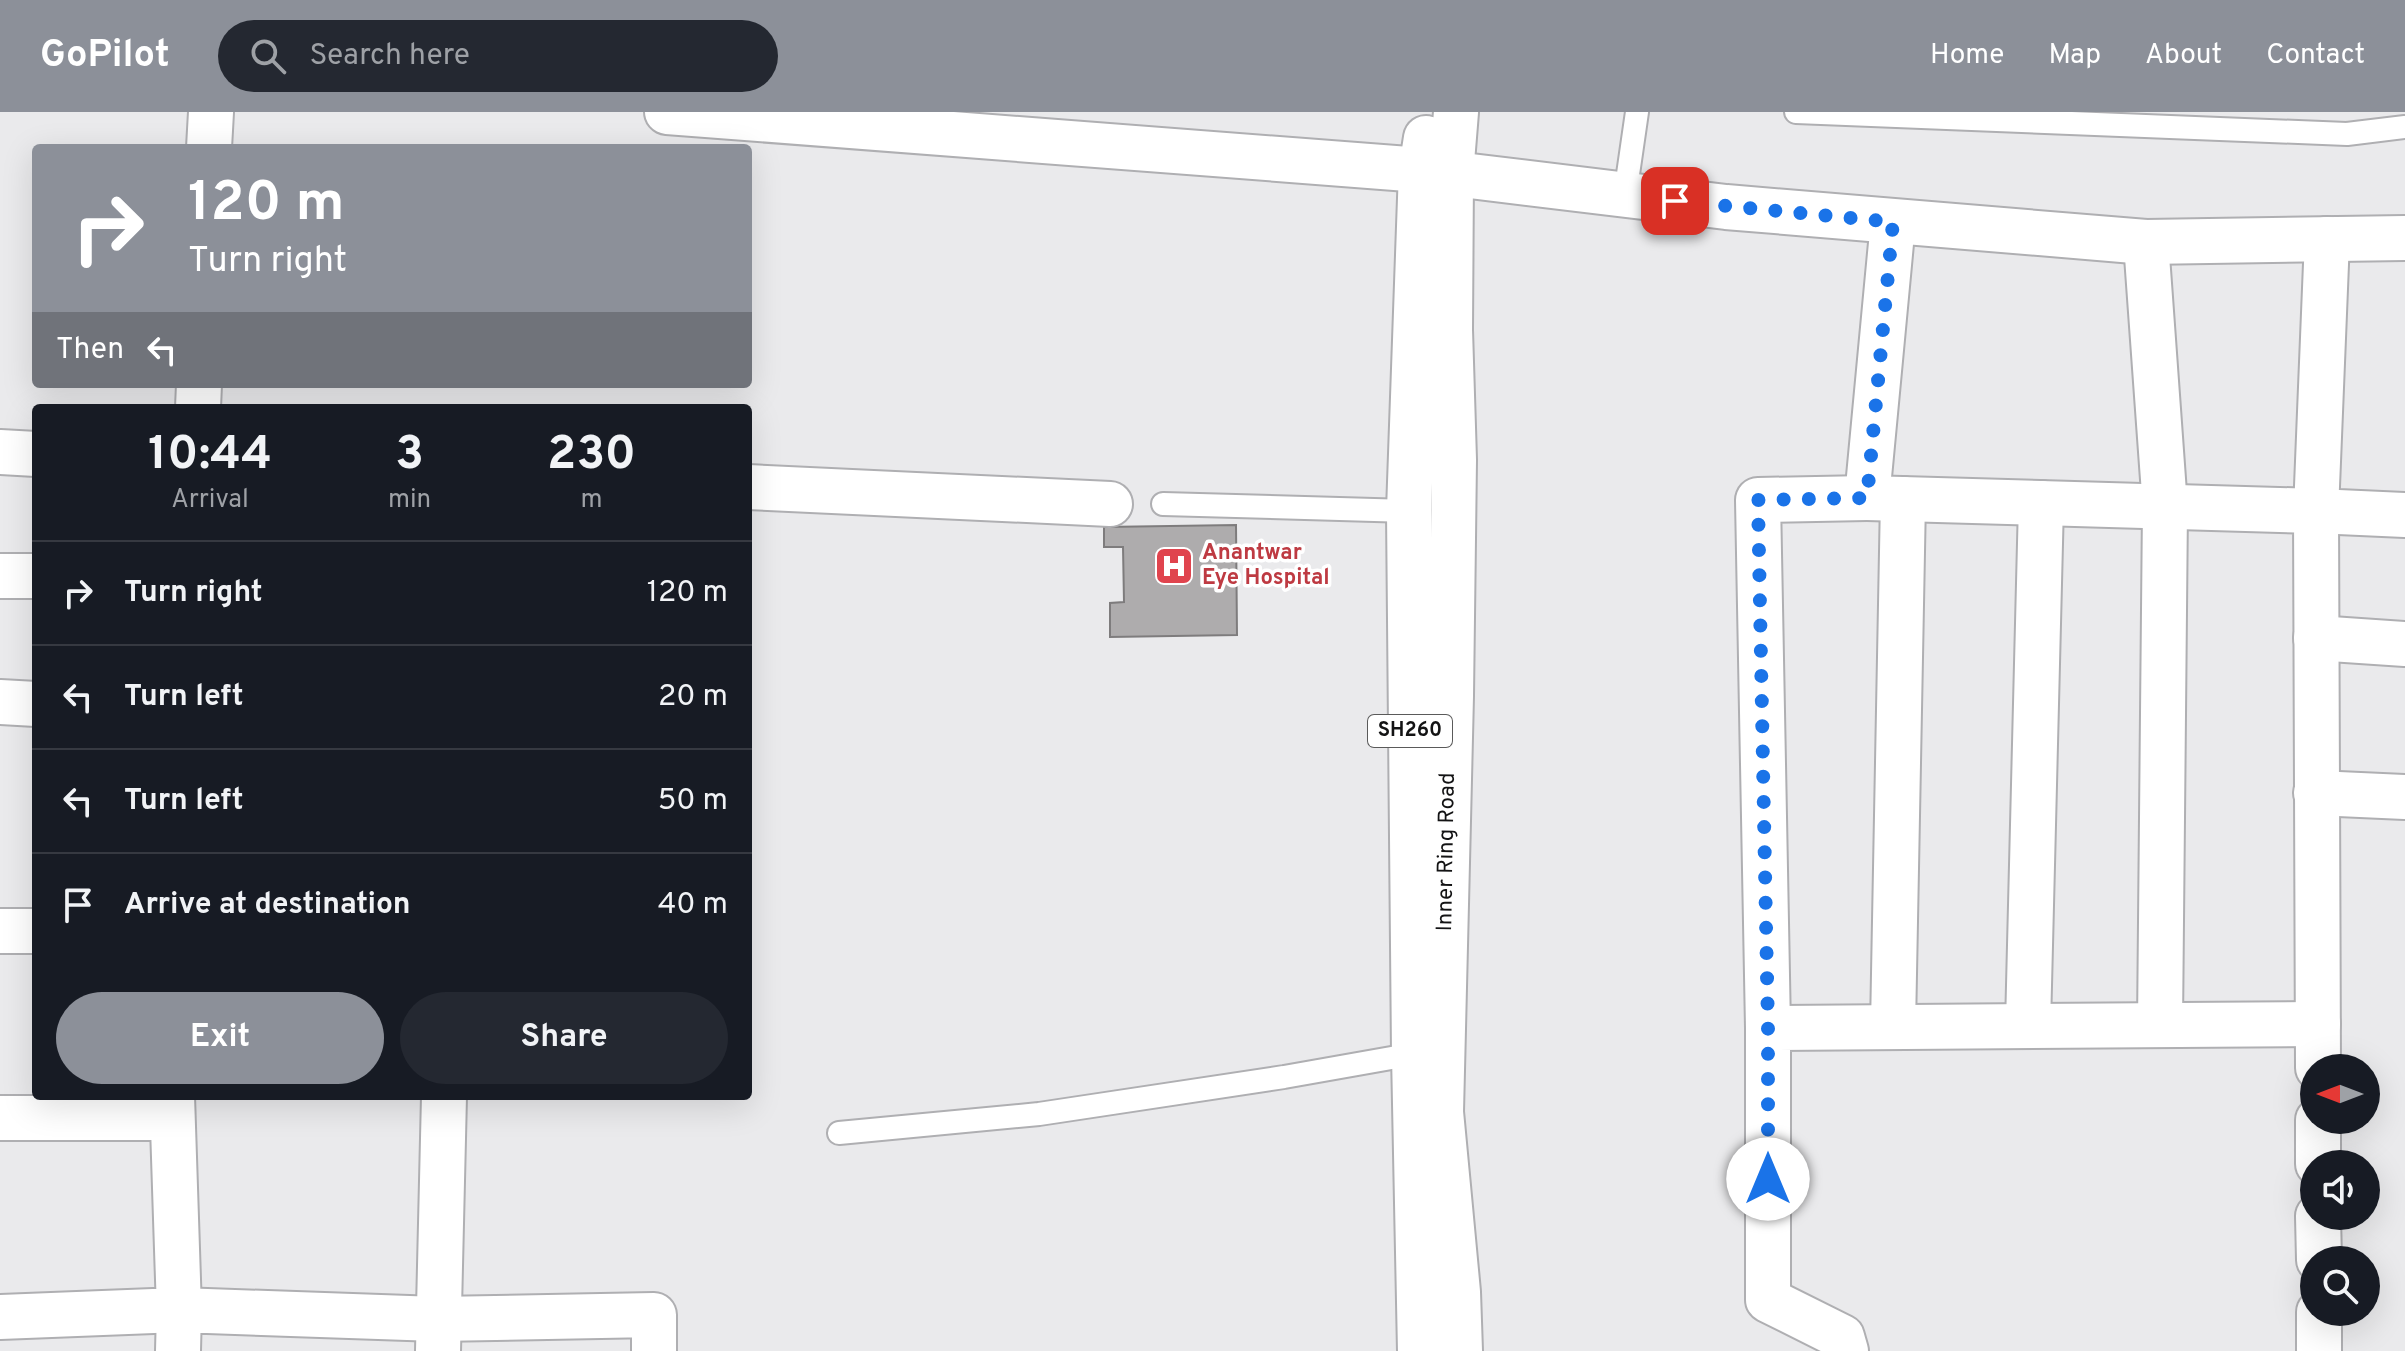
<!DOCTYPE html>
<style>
:root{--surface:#171b24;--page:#242831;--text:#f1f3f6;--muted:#9ea1a6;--line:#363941;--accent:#8c9099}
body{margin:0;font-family:Overpass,sans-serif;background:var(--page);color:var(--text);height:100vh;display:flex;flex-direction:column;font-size:30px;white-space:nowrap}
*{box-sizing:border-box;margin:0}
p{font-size:26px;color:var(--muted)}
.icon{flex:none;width:44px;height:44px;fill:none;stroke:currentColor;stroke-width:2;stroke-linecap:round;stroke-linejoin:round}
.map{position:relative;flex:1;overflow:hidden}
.drawer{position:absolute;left:32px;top:292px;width:720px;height:696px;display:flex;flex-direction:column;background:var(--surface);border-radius:8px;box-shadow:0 8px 32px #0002}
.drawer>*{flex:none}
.hud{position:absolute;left:32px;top:32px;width:720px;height:244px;border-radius:8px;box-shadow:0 8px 32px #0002;background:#8c9099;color:#fff;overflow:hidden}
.needle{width:52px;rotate:270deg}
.controls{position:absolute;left:2300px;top:942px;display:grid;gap:16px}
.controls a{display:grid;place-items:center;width:80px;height:80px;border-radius:50%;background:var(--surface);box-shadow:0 8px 32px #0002;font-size:40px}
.pin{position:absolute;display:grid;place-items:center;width:68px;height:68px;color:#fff;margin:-34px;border-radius:16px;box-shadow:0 4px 12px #0006}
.me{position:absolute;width:88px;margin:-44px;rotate:0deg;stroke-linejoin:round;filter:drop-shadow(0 0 6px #0008)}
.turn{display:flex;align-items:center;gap:28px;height:168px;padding:0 24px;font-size:36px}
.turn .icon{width:104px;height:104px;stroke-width:2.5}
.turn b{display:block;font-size:56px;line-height:68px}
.then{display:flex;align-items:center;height:76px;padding:0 24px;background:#0003;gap:16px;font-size:30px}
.eta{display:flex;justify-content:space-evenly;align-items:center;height:136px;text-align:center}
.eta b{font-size:48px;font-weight:700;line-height:56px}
.button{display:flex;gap:16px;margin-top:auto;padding:16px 24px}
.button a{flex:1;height:92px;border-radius:48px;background:var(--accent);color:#fff;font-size:32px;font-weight:700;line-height:92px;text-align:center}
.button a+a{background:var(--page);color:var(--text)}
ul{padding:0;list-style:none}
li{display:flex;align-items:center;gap:24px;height:104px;padding:0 24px;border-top:2px solid var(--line)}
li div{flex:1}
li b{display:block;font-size:30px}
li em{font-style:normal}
header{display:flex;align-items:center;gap:48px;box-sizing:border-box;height:112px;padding:0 40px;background:var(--accent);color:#fff}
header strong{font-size:38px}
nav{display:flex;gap:44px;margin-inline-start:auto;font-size:28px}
.search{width:560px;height:72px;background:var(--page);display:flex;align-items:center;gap:20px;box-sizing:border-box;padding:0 28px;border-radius:44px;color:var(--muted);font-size:30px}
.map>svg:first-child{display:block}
.building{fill:#aeacad;stroke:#7e7c7d;stroke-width:2}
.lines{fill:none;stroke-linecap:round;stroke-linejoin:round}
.service-casing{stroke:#afafb2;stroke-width:26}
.minor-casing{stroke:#afafb2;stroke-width:48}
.tertiary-casing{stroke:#afafb2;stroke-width:48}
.trunk-casing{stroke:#afafb2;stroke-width:48}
.service{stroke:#fff;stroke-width:22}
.minor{stroke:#fff;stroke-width:44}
.tertiary{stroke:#fff;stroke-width:44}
.trunk{stroke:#fff;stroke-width:44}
.route{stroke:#1a73e8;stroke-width:14;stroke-dasharray:0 25.2}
.labels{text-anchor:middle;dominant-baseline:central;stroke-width:7;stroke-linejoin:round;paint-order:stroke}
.shield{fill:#fff;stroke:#5a5a5a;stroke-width:2}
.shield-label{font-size:20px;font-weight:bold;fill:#131314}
.health-label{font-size:22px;font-weight:bold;fill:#be3a42;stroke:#fff;text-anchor:start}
.street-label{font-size:22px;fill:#131314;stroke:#fff}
</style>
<header>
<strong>GoPilot</strong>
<div class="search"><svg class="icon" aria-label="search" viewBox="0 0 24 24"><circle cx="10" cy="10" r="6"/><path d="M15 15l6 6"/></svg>Search here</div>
<nav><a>Home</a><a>Map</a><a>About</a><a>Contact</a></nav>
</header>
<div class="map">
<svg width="2405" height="1239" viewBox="0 0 2405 1239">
<rect width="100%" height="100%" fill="#eaeaec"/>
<path class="building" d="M1236,413l1,110 -127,2v-34l14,-1 -1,-55h-19v-20z"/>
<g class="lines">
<g class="service-casing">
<g id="service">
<path d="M1796,0l551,22 58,-7"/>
<path d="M1625,83l12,-83"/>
<path d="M1163,392l246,7"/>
<path d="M839,1021l200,-19 245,-37 130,-23"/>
</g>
</g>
<g class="minor-casing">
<g id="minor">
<path d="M209,36l2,-36"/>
<path d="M1893,110l-26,276 449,13 2,557"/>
<path d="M2327,127l-11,272 89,4"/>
<path d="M2146,130l19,265 -5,518"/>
<path d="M198,296l1,-24"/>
<path d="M0,340l36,2"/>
<path d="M748,375l362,17"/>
<path d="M0,464h36"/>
<path d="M2316,526l89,6"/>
<path d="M0,590l36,2"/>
<path d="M2316,681l89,4"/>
<path d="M0,819h36"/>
<path d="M2028,914l13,-523"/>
<path d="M1893,915l10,-528"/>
<path d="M1768,916l-10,-528 109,-2"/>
<path d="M0,1006h171"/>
<path d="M2318,1008v44"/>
<path d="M2318,1104l1,44"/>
<path d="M2319,1200v39"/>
<path d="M0,1205l179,-7 -7,-214"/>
<path d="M178,1239l1,-41 258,9 217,-4v36"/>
<path d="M438,1239l6,-255"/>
<path d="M1846,1239l-4,-14 -74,-37v-272l550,-4"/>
</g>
</g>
<g class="tertiary-casing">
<path id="tertiary" d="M667,0l754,58 305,37 420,35 259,-4"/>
</g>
<g class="trunk-casing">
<g id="trunk">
<path d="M1456,0l-5,62 -1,156 4,130 -3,236 -10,416 17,180 2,59"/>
<path d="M1420,1239l-6,-297 -5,-543 12,-341 5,-32"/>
</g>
</g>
<use href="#service" class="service"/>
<use href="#minor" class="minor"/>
<use href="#tertiary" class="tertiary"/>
<use href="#trunk" class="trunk"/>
</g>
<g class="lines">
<path class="route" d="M1675,89l218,21 -26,276 -109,2 10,528v151"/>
</g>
<defs>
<g id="hospital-square" transform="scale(2)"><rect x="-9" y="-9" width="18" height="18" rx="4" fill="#e0444e" stroke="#fff"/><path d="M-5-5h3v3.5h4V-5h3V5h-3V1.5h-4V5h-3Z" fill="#fff"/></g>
</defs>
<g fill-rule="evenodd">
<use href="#hospital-square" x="1174" y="454"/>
</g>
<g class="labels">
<rect class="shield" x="1368" y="603" width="84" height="32" rx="6"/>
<g class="shield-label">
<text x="1410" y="619">SH260</text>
</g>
<g class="health-label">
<text x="1202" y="441">Anantwar<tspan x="1202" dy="25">Eye Hospital</tspan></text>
</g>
<g class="street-label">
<text transform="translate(1447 740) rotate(-89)">Inner Ring Road</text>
</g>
</g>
</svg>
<div class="controls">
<a><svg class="needle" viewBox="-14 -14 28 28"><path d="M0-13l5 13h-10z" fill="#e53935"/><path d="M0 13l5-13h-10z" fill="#9ea1a6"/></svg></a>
<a><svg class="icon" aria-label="sound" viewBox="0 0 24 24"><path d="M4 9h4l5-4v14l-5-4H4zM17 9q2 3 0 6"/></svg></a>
<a><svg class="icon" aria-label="search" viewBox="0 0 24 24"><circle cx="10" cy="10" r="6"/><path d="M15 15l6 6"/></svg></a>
</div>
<div class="pin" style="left:1675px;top:89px;background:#d93025"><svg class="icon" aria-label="arrive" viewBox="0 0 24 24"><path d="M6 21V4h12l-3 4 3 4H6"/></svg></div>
<svg class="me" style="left:1768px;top:1067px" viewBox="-20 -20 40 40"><circle r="19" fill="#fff"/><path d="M0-13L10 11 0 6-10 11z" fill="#1a73e8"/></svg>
<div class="hud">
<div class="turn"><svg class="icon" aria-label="right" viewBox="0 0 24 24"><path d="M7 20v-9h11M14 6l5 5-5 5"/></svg><div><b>120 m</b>Turn right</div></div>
<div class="then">Then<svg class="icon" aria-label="left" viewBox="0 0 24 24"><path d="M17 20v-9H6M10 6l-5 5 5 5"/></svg></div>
</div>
<section class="drawer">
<div class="eta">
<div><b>10:44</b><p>Arrival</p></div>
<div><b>3</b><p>min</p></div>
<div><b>230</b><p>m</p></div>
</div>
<ul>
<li><svg class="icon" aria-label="right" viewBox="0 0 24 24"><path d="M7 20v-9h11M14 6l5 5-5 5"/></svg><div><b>Turn right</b></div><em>120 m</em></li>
<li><svg class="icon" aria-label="left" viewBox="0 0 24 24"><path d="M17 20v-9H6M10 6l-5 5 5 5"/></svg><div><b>Turn left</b></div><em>20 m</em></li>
<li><svg class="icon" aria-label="left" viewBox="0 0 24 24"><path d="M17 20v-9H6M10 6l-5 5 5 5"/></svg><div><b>Turn left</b></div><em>50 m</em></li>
<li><svg class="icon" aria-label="arrive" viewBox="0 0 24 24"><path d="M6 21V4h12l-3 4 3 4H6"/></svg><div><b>Arrive at destination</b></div><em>40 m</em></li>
</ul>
<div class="button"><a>Exit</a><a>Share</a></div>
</section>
</div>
